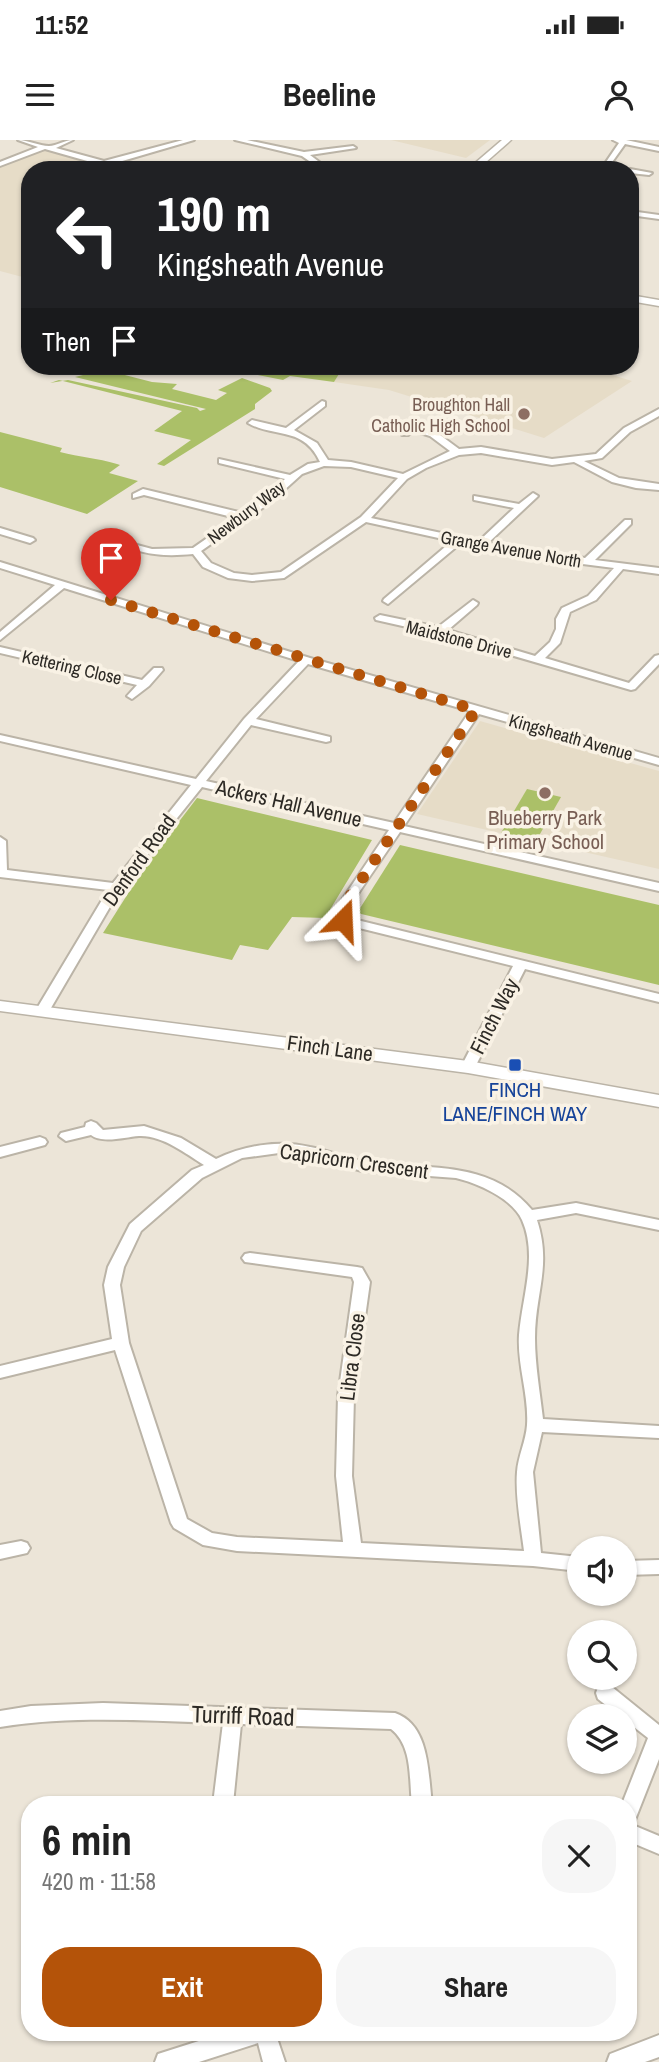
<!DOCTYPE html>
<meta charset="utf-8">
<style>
:root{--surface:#fff;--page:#f6f6f6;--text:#222;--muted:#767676;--accent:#b45309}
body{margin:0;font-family:"Archivo Narrow",sans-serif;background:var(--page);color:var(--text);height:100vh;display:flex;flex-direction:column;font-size:26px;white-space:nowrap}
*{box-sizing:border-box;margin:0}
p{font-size:23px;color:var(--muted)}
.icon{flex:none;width:38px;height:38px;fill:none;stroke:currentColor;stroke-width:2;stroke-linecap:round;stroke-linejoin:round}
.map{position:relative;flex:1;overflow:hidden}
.details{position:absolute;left:21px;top:1656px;width:616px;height:245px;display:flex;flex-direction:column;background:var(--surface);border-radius:28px;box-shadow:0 2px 5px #0004}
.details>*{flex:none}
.banner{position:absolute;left:21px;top:21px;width:618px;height:214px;border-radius:28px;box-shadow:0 2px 5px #0004;background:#202124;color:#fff;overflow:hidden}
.buttons{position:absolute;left:567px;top:1396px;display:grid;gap:14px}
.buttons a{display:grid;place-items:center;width:70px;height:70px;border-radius:50%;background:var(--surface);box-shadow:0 2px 5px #0004;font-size:35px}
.pin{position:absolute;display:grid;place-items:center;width:60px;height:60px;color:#fff;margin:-72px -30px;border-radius:50% 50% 50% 0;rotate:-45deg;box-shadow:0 0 7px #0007}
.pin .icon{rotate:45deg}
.me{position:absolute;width:77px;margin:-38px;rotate:21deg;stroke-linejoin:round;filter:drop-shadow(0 0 5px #0008)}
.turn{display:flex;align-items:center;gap:24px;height:147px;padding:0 21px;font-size:32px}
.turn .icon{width:91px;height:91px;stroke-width:2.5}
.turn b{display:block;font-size:49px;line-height:60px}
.then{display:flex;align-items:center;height:66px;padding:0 21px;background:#0003;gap:14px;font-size:26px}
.round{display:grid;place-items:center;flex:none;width:74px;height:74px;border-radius:28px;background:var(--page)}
.head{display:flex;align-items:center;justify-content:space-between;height:119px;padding:0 21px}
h1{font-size:42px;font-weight:700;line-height:52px}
.cta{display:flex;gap:14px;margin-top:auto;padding:14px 21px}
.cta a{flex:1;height:80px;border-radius:28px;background:var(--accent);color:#fff;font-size:28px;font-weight:700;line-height:80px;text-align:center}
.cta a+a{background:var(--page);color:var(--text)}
.status{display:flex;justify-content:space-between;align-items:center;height:49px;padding:0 35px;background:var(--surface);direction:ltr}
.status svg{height:19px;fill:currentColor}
header{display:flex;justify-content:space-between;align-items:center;height:91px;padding:0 21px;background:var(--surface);font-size:32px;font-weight:700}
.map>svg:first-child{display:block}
.built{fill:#e6dcc7}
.green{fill:#abc068}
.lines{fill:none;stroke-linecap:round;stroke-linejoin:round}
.minor-casing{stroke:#bbb4a7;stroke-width:4}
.tertiary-casing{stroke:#bbb4a7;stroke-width:3}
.minor{fill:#fff;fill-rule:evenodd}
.tertiary{fill:#fff;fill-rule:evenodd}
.route{stroke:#b45309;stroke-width:12;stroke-dasharray:0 21.6}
.education-dot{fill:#8d6e63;stroke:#f9f2e5;stroke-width:2.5}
.transit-dot{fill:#1a4fb4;stroke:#f9f2e5;stroke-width:2.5}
.labels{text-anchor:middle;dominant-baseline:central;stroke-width:7;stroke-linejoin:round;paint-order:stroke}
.far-education-label{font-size:18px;fill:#785e54;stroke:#f9f2e5;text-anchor:end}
.far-street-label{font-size:18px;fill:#2d2a25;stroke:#f9f2e5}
.street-label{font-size:21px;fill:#2d2a25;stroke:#f9f2e5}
.education-label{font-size:21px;fill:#785e54;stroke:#f9f2e5}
.transit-label{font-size:21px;fill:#164399;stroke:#f9f2e5}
.near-street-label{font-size:24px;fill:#2d2a25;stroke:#f9f2e5}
</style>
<div class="status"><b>11:52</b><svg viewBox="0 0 49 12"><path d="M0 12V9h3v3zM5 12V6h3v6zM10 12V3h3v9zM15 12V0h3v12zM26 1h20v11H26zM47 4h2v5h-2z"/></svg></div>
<header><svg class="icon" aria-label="menu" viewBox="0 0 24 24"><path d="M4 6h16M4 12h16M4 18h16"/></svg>Beeline<svg class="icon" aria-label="person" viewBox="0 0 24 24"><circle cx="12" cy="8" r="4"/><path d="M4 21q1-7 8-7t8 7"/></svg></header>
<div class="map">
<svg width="659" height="1922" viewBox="0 0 659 1922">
<rect width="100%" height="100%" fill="#ece5d8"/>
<g class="built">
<path d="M391,0h99l-24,18z"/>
<path d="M43,7l92,23h-105v109l-30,-8v-107z"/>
<path d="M344,226h239l49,15 -88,57 -155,-48 -55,-8z"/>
<path d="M480,581l179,50v98l-242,-55z"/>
</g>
<g class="green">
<path d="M212,226h132l-10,16 -44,-6 -7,4z"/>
<path d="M103,230l11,5 3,-2 35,9 25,2 -5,5 44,11 11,-7 -9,-3 24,-12 28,10 2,3 -17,13v5l-91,57 -7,-2 34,-24 -37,-9 28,-20 -123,-31 -9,3 18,-3 129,28 3,3 6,-2 -131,-32z"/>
<path d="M0,292l62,16 -2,4c20,5 37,6 57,12l3,1 -11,8 29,8 -51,33 -87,-27z"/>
<path d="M527,649l34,8 -25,44 -35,-8z"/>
<path d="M197,658l175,42 -47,78 -33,-1 -24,33 -28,-5 -8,15 -129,-27 45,-71z"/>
<path d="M400,705l259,60v80l-302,-72z"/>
</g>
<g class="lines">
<g class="minor-casing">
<g id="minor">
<path d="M18,0c10,0 21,6 31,6 8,0 15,-6 24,-6l-17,8 48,13 79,-21h11l-82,24 18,6h-11l-74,-21 -45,17v-4l38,-15z"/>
<path d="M235,0h12l57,12 49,-6 3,2 -46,7 20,15h-8l-20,-14z"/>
<path d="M613,0h13l33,7v4l-34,-7 -15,21 1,5h-7v-5l15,-22z"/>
<path d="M221,24l2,3 -13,3 1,-1z"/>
<path d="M630,29l22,4 -3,2 -19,-2v-3h-3z"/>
<path d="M630,71l29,4v4l-29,-4z"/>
<path d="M322,261l3,1v4l-31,24 23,13 11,17 23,2 52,12 47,-23 -20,-15 -16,-5 -6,4h-6v-4l8,-5 26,6 23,17 22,-2 71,12 44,-5 28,-26 35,-19v7l-29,16 -28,26 -18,3 35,17 40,6v6l-23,-2 -24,-6 -38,-20 -22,3 -71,-12 -22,2 -33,13 -19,11 -36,39 108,23 35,-33 -40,-8v-4l45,8 14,-11 5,3 -2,2 -48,45 32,7 65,8 40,-38h6v4l-36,36 64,8v6l-36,-5 -27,31 -26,12 -10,31 -15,15 84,25 26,-27 4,-1v9l-24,25 -4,1 -193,-56 -62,-14 -1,-2 5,-3 58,12 35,-27 5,3 -1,2 -29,25 87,26 15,-14 6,-13v-10l6,-11 26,-12 26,-28 -94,-12 -59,-13 -73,61 -5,-3 1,-2 68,-58 -86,-19 -82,56 -32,3 -24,-3 -25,-11 -10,-13c-30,3 -55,1 -82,-15l-9,3 -5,-3 15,-6 25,12 15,4 41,-1 43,-30 -92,-23 -11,3v-4l10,-5 100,24 21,-15 21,-19 -66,-16v-4l71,16 18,-11 12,-2c-16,-36 -47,-24 -72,-39l4,-3 34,8zM324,326l27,1 47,11 -37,39 -80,55 -29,3 -18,-2 -23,-10 -10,-12 70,-49 31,-28z"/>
<path d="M0,388l33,10 2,2 -5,3 -30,-9z"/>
<path d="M0,422l310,96 349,100v7l-180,-51 -75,112 255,57v8l-259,-59 -53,78 2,8 310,76v8l-134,-33 -50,98 -2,3h-10l-2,-3 52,-101 -174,-43 -4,-13 54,-80 -187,-43 -81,101 -73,125h-10l-2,-3 72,-120 -108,-13v-40l6,4 1,29 106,13 78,-98 -191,-44v-6l196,44 48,-60 55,-58 -235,-73 -64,52v-8l55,-47 -55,-17zM308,524l162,47 -76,112 -188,-42 45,-56 75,17 4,-1v-4l-74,-18z"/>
<path d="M0,507l142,33 12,-12h8l1,2 -14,16 -17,13 -5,-3 10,-11 -137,-32z"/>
<path d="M91,981l5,2 7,7 41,-4 37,12 35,21c29,-14 63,-19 94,-12 18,3 34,11 52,14 60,11 125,-5 170,49l44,-7 83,17v10l-83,-17 -39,7c15,46 -2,73 -2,118 0,27 5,54 8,81l116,7v12l-117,-6 -9,40 8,81 38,4v14l-46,-5 -296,-15 -34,-6 -29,-17 -3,-5 -56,-173 -115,28v-12l112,-27 -8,-54 4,-18 22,-43 62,-54 12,-5c-19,-12 -42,-30 -65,-29 -14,1 -36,8 -48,-1l-25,6 -7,-5 2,-3 24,-6 1,-4zM279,1013l30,3 53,15 94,7c21,5 56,20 66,42 16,36 0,77 -3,115 -2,30 10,60 8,90 -1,16 -9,31 -10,47 -2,24 4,55 7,79l-163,-8 -9,-67 2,-80 16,-114 -8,-14 -5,-1 -107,-14 -5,1 -3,4 3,4 107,15 2,5 -16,114 -2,80 7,66 -106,-5 -25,-4 -25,-14 -58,-176 -9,-58 4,-18 17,-36 61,-53 40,-20z"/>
<path d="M40,997l5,2 2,3 -2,3 -45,12v-10z"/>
<path d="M21,1401l6,2 3,5 -3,5 -27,6v-14z"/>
<path d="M659,1420v14l-34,1v-14z"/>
<path d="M605,1545l7,2 47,38v34l-24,61 -7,3v-19h-6l26,-66 -23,-18v-3h-4l-23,-18 -2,-6 2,-6z"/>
<path d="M103,1563l292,10c35,12 33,61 37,91h-20c-3,-24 1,-58 -21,-75l-150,-5 -8,80h-20l10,-81c-75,-2 -149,-8 -223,4v-16l31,-5z"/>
<path d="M628,1683l31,13v18l-31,-13z"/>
<path d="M227,1892h48l10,30h-22l-5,-19 -59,19h-44l3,-8z"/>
<path d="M659,1895v22l-14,5h-38l3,-8z"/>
</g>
</g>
<g class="tertiary-casing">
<g id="tertiary">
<path d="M502,0h9l-34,30h-10z"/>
<path d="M630,155l29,5v6l-29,-5z"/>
<path d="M0,861l468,60 191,34v12l-191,-34 -468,-62z"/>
</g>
</g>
<use href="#minor" class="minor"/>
<use href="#tertiary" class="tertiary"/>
</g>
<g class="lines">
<path class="route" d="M111,460l365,110 -135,200 2,10"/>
</g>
<g class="education-dot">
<circle cx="524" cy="274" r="7"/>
<circle cx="545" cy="653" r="7"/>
</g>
<rect class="transit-dot" x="508" y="918" width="14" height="14" rx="3.5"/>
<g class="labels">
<g class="far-education-label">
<text x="510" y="264">Broughton Hall<tspan x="510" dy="21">Catholic High School</tspan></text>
</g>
<g class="far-street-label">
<text transform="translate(246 372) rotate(-37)">Newbury Way</text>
<text transform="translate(511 409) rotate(10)">Grange Avenue North</text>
<text transform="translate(459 499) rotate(14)">Maidstone Drive</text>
<text transform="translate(72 527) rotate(13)">Kettering Close</text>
<text transform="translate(571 597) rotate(16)">Kingsheath Avenue</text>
</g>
<g class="street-label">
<text transform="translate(289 663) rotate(13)">Ackers Hall Avenue</text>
<text transform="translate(139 720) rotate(-54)">Denford Road</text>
<text transform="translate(494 876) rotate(-63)">Finch Way</text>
<text transform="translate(330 908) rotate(8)">Finch Lane</text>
<text transform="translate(354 1021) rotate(8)">Capricorn Crescent</text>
<text transform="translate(352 1217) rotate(-83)">Libra Close</text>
</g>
<g class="education-label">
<text x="545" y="677">Blueberry Park<tspan x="545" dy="24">Primary School</tspan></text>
</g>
<g class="transit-label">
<text x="515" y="949">FINCH<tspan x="515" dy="24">LANE/FINCH WAY</tspan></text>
</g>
<g class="near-street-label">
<text transform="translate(243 1575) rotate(2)">Turriff Road</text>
</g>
</g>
</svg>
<div class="buttons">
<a><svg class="icon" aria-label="sound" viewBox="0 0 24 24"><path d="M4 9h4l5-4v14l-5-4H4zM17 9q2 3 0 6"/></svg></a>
<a><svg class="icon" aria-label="search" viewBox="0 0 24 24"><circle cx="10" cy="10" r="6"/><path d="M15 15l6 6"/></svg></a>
<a><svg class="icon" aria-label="layers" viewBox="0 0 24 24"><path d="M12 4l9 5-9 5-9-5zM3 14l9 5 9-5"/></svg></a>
</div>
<div class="pin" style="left:111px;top:460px;background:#d93025"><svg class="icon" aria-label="arrive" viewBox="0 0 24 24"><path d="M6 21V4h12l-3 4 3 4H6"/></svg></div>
<svg class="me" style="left:343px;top:780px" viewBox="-20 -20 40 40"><path d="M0-17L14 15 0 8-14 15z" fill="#b45309" stroke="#fff" stroke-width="4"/></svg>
<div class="banner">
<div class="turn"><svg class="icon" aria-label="left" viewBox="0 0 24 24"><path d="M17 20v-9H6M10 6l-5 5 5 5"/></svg><div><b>190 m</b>Kingsheath Avenue</div></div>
<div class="then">Then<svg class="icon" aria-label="arrive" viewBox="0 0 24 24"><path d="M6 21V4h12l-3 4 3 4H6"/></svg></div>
</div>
<section class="details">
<div class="head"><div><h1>6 min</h1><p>420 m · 11:58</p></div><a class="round"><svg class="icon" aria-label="close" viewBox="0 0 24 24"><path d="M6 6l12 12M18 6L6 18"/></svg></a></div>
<div class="cta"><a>Exit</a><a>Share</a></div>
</section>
</div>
